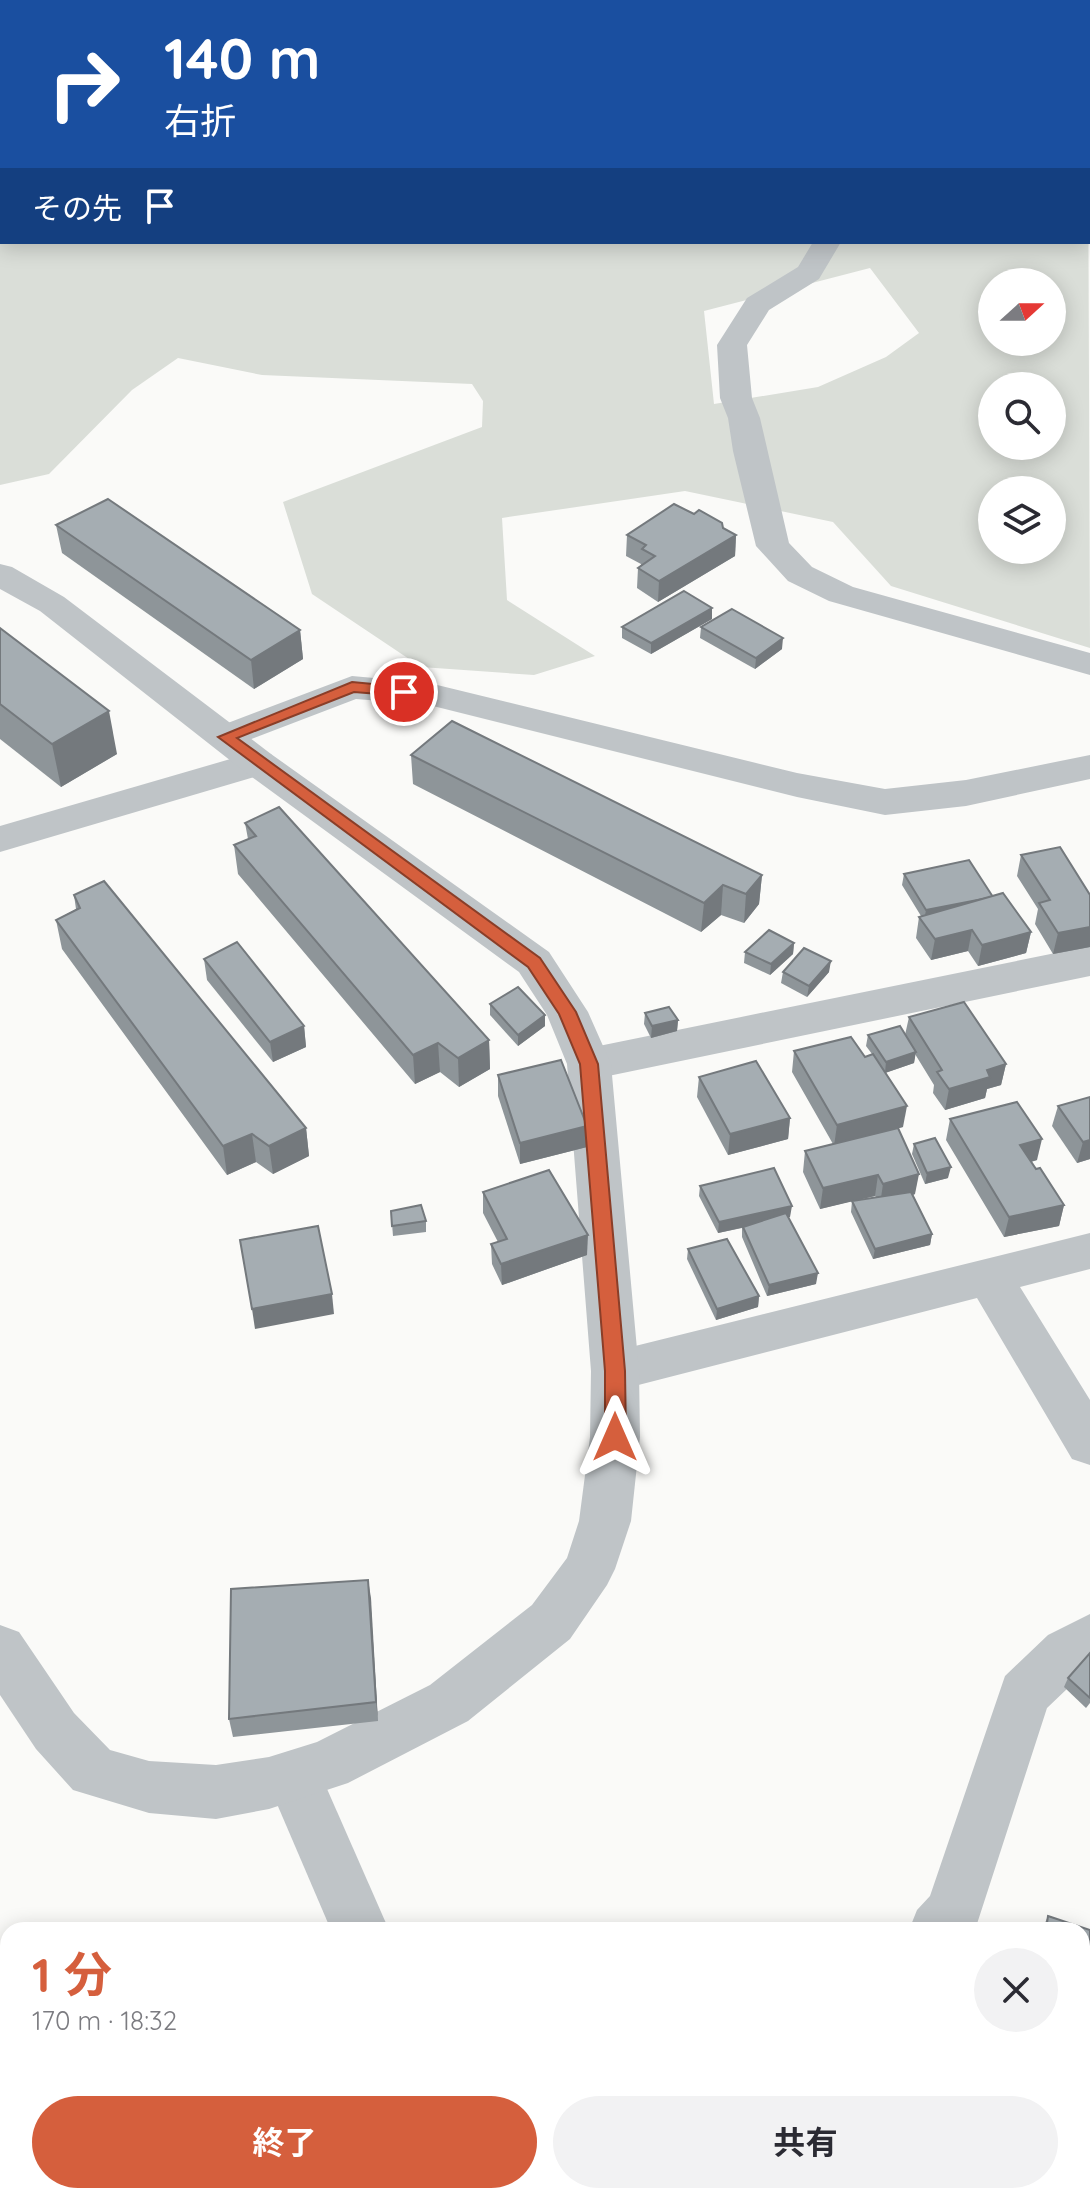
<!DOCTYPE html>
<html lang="ja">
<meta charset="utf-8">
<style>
:root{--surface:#fff;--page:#f2f2f3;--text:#2b2b33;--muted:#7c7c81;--accent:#d55f3d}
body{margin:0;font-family:Quicksand,"Noto Sans JP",sans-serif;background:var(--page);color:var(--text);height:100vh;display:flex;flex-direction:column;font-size:30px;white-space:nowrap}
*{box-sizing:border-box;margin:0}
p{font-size:26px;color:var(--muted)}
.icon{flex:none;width:44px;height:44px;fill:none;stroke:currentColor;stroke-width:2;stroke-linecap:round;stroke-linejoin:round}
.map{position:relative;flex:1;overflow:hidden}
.panel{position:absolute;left:0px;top:1922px;width:1090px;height:282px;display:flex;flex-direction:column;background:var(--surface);border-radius:24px 24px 0 0;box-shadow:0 4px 20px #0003}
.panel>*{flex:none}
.top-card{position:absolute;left:0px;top:0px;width:1090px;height:244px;box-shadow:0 4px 20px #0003;background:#1a4fa0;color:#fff;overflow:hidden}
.needle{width:52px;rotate:69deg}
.controls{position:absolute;left:978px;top:268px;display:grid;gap:16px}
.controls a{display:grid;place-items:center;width:88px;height:88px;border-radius:50%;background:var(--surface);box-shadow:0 4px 20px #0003;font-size:40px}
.pin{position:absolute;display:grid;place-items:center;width:68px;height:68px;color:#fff;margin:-34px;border:4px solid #fff;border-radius:50%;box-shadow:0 2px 8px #0007}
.me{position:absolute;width:88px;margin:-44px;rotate:0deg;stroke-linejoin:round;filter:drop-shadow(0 0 6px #0008)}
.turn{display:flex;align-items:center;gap:28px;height:168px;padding:0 32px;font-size:36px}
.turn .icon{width:104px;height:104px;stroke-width:2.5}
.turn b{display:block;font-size:56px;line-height:68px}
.then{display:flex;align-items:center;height:76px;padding:0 32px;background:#0003;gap:16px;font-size:30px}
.round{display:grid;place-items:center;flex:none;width:84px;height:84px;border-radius:42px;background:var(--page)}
.overview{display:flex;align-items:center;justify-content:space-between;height:136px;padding:0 32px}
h1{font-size:48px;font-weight:700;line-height:60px;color:var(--accent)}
.primary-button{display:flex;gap:16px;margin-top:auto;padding:16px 32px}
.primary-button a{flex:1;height:92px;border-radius:48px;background:var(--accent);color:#fff;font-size:32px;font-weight:700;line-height:92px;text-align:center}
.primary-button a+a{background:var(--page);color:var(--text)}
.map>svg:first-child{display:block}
.green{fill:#daded8;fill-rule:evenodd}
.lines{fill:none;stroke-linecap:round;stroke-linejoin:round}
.minor{fill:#bfc4c7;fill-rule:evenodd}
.tertiary{fill:#bfc4c7;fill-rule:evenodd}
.wall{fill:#8e9599;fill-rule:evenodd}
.shaded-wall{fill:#74797d}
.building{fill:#a5adb2;stroke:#74797d;stroke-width:2}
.route{fill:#d55f3d;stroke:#8a3e28;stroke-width:2}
</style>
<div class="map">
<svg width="1090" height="2203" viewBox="0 0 1090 2203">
<rect width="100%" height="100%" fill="#fafaf8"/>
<g class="green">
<path d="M143,0h338l-334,2z"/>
<path d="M1088,113l2,535 -199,-62 -58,-64 -148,-31 -183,27 5,82 88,56 -61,19 -113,-8 -109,-73 -29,-92 199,-75 1,-26 -11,-17 -210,-9 -84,-17 -46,32 -83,84 -49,11v-331l2,88h1086zM870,268l49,65 -33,24 -68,30 -104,17 -10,-93zM992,282h60v60h-60zM992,386h60v60h-60zM992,490h60v60h-60z"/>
</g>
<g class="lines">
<g class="minor">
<path d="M51,0h30l1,2h-30z"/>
<path d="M813,242h28l-22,37 -50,31 -22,35 5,53 8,20 29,125 23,24 41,20 237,66v22l-261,-74 -41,-20 -32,-35 -23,-95 -5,-33 -8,-20 -3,-53 30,-47 51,-31z"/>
<path d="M352,676l77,7 368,90 88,16 81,-9 124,-25v24l-124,27 -81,9 -88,-18 -368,-92 -73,-6 -131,50 -13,-4 -6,-8 6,-8z"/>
<path d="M258,751l13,3 6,9 -6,9 -271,80v-26z"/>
<path d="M1090,946v30l-501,104 -15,-5 -7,-11 7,-11 15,-5z"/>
<path d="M1090,1233v36l-70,18 70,113v65l-18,-6 -95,-161 -362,93 -17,-6 -7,-14 7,-14 17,-6z"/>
<path d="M1090,1614v53l-43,41 -72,222h-66l8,-20 13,-14 75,-220 43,-41z"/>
<path d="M293,1750l20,7 76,173h-58l-66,-154 8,-19z"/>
<path d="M476,2196h73l-3,7h-73z"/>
</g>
<path class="tertiary" d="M0,564l12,3 52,30 207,157 278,198 39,60 23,52 28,307 1,66 -9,84 -16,48 -8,16 -37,54 -102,82 -120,62 -79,26 -53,10 -67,-6 -76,-23 -37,-41 -36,-54v-70l19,7 55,81 36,37 39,11 67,4 53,-8 48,-15 113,-57 102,-80 35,-47 12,-37 11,-84 1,-66 -24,-307 -20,-49 -28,-43 -274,-200 -205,-161 -40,-22z"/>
</g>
<g class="wall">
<path d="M1088,31h2v64l-2,-1z"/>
<path d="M56,525l244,105 3,29 -49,30 -192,-136z"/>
<path d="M723,528l13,7 -1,21 -77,46 -21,-14 1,-20 3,-3v-1l-15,-8 1,-21z"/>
<path d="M712,619l-61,35 -29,-16v-11z"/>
<path d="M701,627l81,22 -27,20 -55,-31z"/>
<path d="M0,628l117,126 -56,33 -61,-48z"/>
<path d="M411,755l351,120 -3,29 -15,19 -23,-8 -20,17 -288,-148z"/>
<path d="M245,823l244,217 1,29 -31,18 -19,-15 -25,12 -177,-210 -4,-29 14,-6z"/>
<path d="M1021,855l69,40v52l-37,7 -18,-30 3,-15 -21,-33z"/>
<path d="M904,874l88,22 39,36 -5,21 -48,13 -10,-15 -37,9 -15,-22 3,-21 2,-1 -19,-31z"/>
<path d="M74,895l232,233 3,28 -36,18 -17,-12 -29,13 -165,-226 -6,-29 20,-11z"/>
<path d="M794,943l-1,11 -23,21 -26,-12 1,-11z"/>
<path d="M204,959l100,67 2,21 -33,15 -66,-82z"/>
<path d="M783,972h46l-22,25 -26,-14z"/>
<path d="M490,1004l55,22 -27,20 -28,-31z"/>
<path d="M645,1013l33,7 -1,11 -26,7 -7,-14z"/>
<path d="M909,1017l97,47 -5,21 -14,4 -2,9 -40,12 -12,-17 1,-8 -19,-31 -1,9 -29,10 18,54 -5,1 17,66 -2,1 19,39 -2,11 -57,14 -22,-47 1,-11 -32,8 -17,-37 2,-21 28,-7 -41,-72 2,-21 71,6 7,-3 -6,-8 2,-11h37zM875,1196l1,1 -23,4z"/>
<path d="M498,1075l89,51v21l-67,17 -22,-68z"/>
<path d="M699,1077l91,41 -2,21 -60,16 -31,-58z"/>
<path d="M1090,1097v62l-13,4 -25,-37 6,-20z"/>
<path d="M950,1119l87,41 -6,2 33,43 -5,21 -55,11 -58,-97z"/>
<path d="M914,1144l34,34 -23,6 -13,-30z"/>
<path d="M700,1186l90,31h-2l28,67 -49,12 -25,-59v-9l-24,5 -19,-37z"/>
<path d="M483,1192l104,63 -85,30 -10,-21 -1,-20 7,-2 -15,-29z"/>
<path d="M391,1211l35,10v11l-33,4z"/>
<path d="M688,1249l71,47 -1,11 -42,13 -29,-61z"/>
<path d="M368,1580l10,141 -145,16 -4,-18z"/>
<path d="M1090,1653v50l-4,5 -22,-21 4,-9z"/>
<path d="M1048,1916l42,14v100l-8,-3v-97h-40z"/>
</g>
<g class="shaded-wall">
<path d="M736,535l-1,21 -77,46 1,-21z"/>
<path d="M712,608v11l-61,35v-11z"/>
<path d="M300,630l3,29 -49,30 -3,-29z"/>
<path d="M783,638l-1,11 -27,20 1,-11z"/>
<path d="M109,711l8,43 -56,33 -9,-43z"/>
<path d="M762,875l-3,29 -15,19 2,-29z"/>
<path d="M723,885l-2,30 -20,17 3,-29z"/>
<path d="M993,897l-69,24 2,-11z"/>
<path d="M1090,927v20l-37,7 5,-21z"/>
<path d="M972,930l-4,21 -37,9 4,-21z"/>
<path d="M1031,932l-5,21 -48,13 4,-21z"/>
<path d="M794,943l-1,11 -23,21 1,-11z"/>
<path d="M831,961l-2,11 -22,25 2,-11z"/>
<path d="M545,1015v11l-27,20v-11z"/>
<path d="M678,1020l-1,11 -26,7 1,-12z"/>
<path d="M304,1026l2,21 -33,15 -3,-20z"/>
<path d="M489,1040l1,29 -31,18 -1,-29z"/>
<path d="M438,1043l2,29 -25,12 -2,-29z"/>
<path d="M916,1052l-2,11 -29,10 1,-11z"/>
<path d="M1006,1064l-5,21 -14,4 -2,9 -40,12 4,-21 38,-19z"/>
<path d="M907,1106l-4,21 -69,19 3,-21z"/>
<path d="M790,1118l-2,21 -60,16 2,-21z"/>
<path d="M587,1126v21l-67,17v-21z"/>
<path d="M306,1128l3,28 -36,18 -4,-28z"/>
<path d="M252,1134l4,28 -29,13 -4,-29z"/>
<path d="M1042,1139l-5,21 -22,6 5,-21z"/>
<path d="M1090,1140v19l-13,4 6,-21z"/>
<path d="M951,1167l-3,11 -23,6 2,-11z"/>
<path d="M919,1174l-4,20 -35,11 3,-21z"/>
<path d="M878,1175l-3,21 -55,13 3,-21z"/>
<path d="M1064,1205l-5,21 -55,11 5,-20z"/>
<path d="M792,1206l-2,11 -72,16 1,-11z"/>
<path d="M932,1234l-2,11 -57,14 2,-10z"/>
<path d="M588,1235l-1,20 -85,30 -1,-21z"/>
<path d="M818,1273l-2,11 -49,12 2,-11z"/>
<path d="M332,1294l2,20 -79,15 -3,-20z"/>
<path d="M759,1296l-1,11 -42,13 1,-11z"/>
<path d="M368,1580l3,18 7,123 -2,-19z"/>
</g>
<g class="building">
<rect x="1088" y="31" width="2" height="37"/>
<path d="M108,499l192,131 -49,30 -195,-135z"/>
<path d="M674,504l20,10 5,-4 23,13 1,5 13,7 -77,46 -21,-13 17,-12 -13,-7 4,-4 -19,-10z"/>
<path d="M684,591l28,17 -61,35 -29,-16z"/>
<path d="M732,609l51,29 -27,20 -55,-31z"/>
<path d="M0,628l109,83 -57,33 -52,-40z"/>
<path d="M452,721l310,154 -16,19 -23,-9 -19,18 -293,-148z"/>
<path d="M279,807l210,233 -31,18 -20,-15 -25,12 -179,-210 22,-9 -11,-13z"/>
<path d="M1060,847l30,48v32l-32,6 -19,-30 11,-3 -29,-45z"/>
<path d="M969,860l24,37 -67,13 -22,-36z"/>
<path d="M104,881l202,247 -37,18 -17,-12 -29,12 -167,-226 24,-12 -6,-13z"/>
<path d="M1003,893l28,39 -49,13 -10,-15 -37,9 -16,-22z"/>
<path d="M769,930l25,13 -23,21 -26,-12z"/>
<path d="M237,942l67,84 -34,16 -66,-83z"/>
<path d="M804,948l27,13 -22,25 -26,-14z"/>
<path d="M518,987l27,28 -27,20 -28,-31z"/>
<path d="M964,1002l42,62 -19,6 3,7 -41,12 -12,-17 5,-2 -33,-53z"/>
<path d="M669,1007l9,13 -26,6 -7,-13z"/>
<path d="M900,1026l16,26 -30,10 -18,-27z"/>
<path d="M851,1037l14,20 8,-3 34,52 -70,19 -43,-74z"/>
<path d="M561,1060l26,66 -67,17 -22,-68z"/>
<path d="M756,1061l34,57 -60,16 -31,-57z"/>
<path d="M1090,1097v43l-7,2 -25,-36z"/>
<path d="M1017,1102l25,37 -22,6 16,24 4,-1 24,37 -55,12 -59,-98z"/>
<path d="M898,1128l21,46 -36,10 -5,-9 -55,13 -18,-37z"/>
<path d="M935,1138l16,29 -24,6 -13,-29z"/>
<path d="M774,1168l18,38 -73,16 -19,-36z"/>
<path d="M549,1170l39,65 -87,29 -10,-20 16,-5 -24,-47z"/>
<path d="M911,1192l21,42 -57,15 -23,-48z"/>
<path d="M421,1205l5,16 -34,5 -1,-15z"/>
<path d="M786,1213l32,60 -49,12 -26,-58z"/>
<path d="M318,1226l14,68 -80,15 -12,-69z"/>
<path d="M727,1239l32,57 -42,13 -29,-60z"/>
<path d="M368,1580l8,122 -147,17 2,-130z"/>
<path d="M1090,1653v45l-22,-20z"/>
<path d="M1048,1916l42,14v82l-8,-2v-80h-36z"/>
<path d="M316,2196h102l3,7h-103z"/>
</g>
<path class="route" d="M352,682l52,5 7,5 -7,4 -50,-4 -117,46 303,220 36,54 22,52 27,307 1,66 -4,7 -7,2 -7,-2 -3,-7v-66l-25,-307 -21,-50 -31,-47 -310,-230z"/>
</svg>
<div class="controls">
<a><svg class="needle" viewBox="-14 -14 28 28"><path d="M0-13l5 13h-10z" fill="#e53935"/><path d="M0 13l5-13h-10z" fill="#7c7c81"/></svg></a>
<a><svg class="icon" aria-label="search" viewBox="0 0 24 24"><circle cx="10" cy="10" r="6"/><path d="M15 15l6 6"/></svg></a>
<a><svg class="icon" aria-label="layers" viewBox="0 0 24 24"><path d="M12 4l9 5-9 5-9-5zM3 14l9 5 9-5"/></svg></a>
</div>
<div class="pin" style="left:404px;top:692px;background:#d93025"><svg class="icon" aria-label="arrive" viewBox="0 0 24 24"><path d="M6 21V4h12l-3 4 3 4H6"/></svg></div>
<svg class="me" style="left:615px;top:1437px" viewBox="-20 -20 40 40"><path d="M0-17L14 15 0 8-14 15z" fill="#d55f3d" stroke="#fff" stroke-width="4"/></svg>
<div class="top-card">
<div class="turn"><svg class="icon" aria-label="right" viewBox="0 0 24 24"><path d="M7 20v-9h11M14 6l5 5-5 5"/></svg><div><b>140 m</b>右折</div></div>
<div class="then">その先<svg class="icon" aria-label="arrive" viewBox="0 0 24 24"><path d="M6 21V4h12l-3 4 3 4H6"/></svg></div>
</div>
<section class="panel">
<div class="overview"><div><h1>1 分</h1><p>170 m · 18:32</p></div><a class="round"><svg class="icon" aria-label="close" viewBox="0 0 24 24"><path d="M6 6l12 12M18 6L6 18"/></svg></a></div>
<div class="primary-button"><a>終了</a><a>共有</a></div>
</section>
</div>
